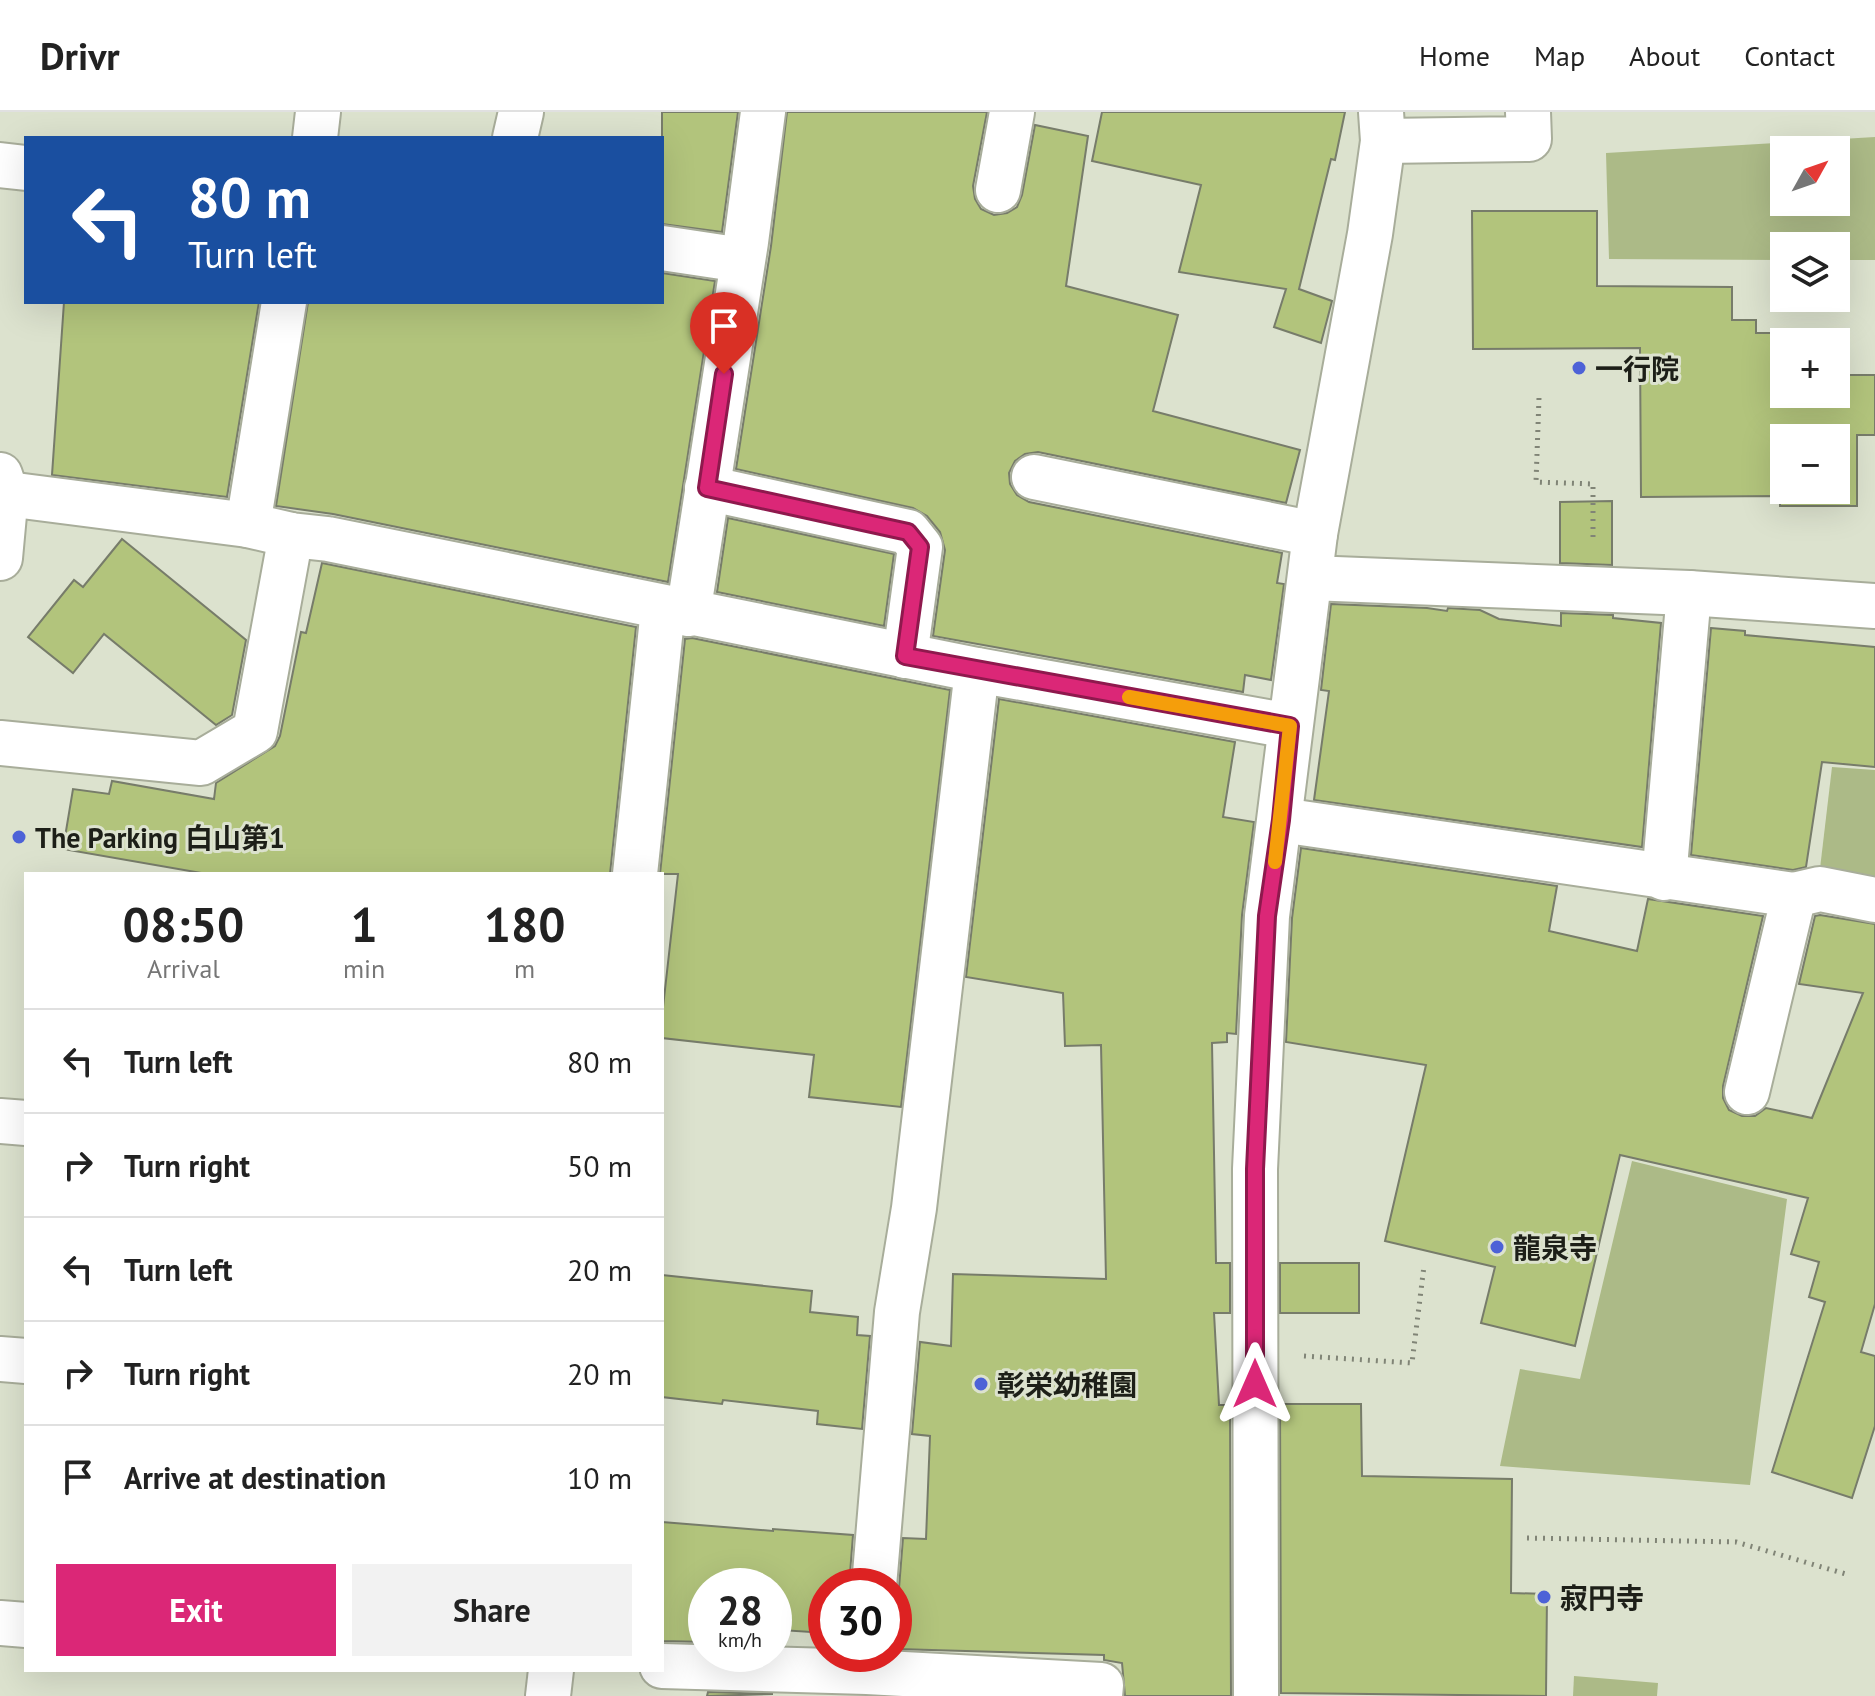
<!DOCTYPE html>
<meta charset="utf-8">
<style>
:root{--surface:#fff;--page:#f2f2f2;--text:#222;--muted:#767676;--line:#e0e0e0;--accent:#db2777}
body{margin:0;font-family:"PT Sans","Noto Sans JP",sans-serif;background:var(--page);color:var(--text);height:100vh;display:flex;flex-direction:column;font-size:30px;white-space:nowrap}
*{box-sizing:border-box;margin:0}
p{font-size:26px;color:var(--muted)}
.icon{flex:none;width:44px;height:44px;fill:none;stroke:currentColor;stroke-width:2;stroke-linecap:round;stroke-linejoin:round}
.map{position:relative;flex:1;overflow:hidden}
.drawer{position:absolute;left:24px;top:760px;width:640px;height:800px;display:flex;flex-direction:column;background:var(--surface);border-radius:0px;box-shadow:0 8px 32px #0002}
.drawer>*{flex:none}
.banner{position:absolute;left:24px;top:24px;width:640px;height:168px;border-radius:0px;box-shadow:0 8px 32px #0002;background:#1a4fa0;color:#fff;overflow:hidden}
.needle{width:52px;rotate:50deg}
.buttons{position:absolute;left:1770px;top:24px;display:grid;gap:16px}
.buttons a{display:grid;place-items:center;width:80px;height:80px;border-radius:0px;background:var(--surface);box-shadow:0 8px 32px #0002;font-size:40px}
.speed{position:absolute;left:688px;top:1456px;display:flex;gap:16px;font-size:40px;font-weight:700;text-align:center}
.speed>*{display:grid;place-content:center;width:104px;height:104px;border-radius:50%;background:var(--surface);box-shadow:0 8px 32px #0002;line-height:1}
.speed small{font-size:20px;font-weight:400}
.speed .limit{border:12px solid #d22;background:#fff;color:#111}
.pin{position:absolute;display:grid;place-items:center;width:68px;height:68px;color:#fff;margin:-82px -34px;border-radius:50% 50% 50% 0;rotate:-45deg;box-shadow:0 0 8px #0007}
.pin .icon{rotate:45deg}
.me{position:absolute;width:88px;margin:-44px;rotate:0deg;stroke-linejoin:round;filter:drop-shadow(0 0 6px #0008)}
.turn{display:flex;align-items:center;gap:28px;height:168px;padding:0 32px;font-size:36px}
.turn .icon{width:104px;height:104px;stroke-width:2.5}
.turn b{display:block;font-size:56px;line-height:68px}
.eta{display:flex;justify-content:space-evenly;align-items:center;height:136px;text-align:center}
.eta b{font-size:48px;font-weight:700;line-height:56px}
.button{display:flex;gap:16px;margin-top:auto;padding:16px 32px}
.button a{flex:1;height:92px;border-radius:0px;background:var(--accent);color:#fff;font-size:32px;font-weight:700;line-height:92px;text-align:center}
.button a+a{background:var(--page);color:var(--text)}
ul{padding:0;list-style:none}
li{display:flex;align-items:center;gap:24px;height:104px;padding:0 32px;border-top:2px solid var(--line)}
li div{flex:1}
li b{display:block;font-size:30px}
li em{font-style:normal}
header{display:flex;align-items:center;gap:48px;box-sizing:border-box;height:112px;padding:0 40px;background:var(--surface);border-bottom:2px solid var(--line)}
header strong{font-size:38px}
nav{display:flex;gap:44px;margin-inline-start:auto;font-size:28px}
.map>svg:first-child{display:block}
.green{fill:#acba87;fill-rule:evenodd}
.building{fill:#b2c47c;stroke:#777c6a;stroke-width:2;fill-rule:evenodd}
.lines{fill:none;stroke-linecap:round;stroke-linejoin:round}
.minor-casing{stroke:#a8ad9a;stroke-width:48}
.path{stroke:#808476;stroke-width:5;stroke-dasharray:2 6;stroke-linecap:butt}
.minor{stroke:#fff;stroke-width:44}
.route-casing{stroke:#8e194d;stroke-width:20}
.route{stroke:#db2777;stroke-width:14}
.slow{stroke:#f59e0b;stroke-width:14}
.poi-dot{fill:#4d62d7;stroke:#dce2ce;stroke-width:3}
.labels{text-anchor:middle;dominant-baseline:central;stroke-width:6;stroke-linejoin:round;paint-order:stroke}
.poi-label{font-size:28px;font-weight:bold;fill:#1d1f18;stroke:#dce2ce;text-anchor:start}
</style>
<header>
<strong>Drivr</strong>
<nav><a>Home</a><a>Map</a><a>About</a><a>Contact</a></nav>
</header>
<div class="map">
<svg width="1875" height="1584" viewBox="0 0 1875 1584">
<rect width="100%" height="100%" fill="#dce2ce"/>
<g class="green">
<path d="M1875,25v123h-39v-14h-52v14l-175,-1 -3,-106zM1784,38h52v52h-52z"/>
<path d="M1832,655l43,3v119l-56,-12z"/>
<path d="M1632,1049l155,38 -37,286 -250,-19 20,-97 60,10z"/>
<path d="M1574,1564l84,7 -1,13h-84z"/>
</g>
<g class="building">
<path d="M662,0h76l-16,120 -60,-8z"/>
<path d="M787,0h200l-14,74 2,13 6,10 13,6 13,-2 10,-6 5,-12 13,-70 53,11 -22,150 112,29 -25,96 147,39 -14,53 -248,-51 -13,2 -10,7 -6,12 1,11 7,11 12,7 253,51 -5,30 7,1 -13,96 -26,-5 -2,17 -310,-56 12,-86 -5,-18 -13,-16 -14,-8 -177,-39 35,-223z"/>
<path d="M1102,0h243l-10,48 -4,-1 -32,130 33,12 -11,42 -47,-16 12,-38 -107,-17 22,-87 -109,-24z"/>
<path d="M1472,99h125v75l135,1v33h24v13h53v9h-25v52h52v-19h39v60h-18v71h-77v-10l-139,1 -1,-149 -167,1zM1784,326h52v52h-52z"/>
<path d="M662,161l53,8 -47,301 -335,-68 -57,-8 32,-204h354z"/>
<path d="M64,190h195l-32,195 -175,-22z"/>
<path d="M1612,389v64l-52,-2v-61z"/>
<path d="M728,406l166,36 -10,72 -167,-34z"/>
<path d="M122,427l124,101 -14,75 -16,10 -112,-91 -31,39 -45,-36 46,-57 9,7z"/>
<path d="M322,451l314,64 -26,247h-403l-144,-25 10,-60 36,5 3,-13 102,18 2,-16 59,-37 5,-10 21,-104 5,1z"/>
<path d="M1331,492l96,4 20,3 1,-3 32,2 19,9 62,7v-13l52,2v3l48,5 -19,224 -328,-47 15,-109 -8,-1z"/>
<path d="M1711,516l34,3v4l130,12v120l-53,-5 -16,105 -13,3 -102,-15z"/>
<path d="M692,526l258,52 -49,417 -92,-10 5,-42 -152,-17v-22l16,-142h-18l25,-235z"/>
<path d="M999,587l236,43 -12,75 31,5 -12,93 -6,119 -9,-1v9l-15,1 4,220h14v50h-16l5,92h11l1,291h-106l-3,-33 -18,-3v-5l-207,-6v-11h-3v-37l5,-13 4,-50 23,1 4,-103 -18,-2 8,-92 31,4 2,-72 153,5 -5,-234 -36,1 -2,-53 -97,-16z"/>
<path d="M1301,736l256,38 -8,45 88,20 11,-52 115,17 -40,170v12l6,12 13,6h13l11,-8 46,10 51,-125 -64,-9 16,-68 5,-1 55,9v380l-14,48 14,4v70l-23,72 -80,-26 53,-170 -16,-5 10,-35 -28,-8 17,-56 -188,-43 -45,191 -94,-23 14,-56 -110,-26 41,-176 -140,-23 6,-124z"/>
<rect x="1280" y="1151" width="79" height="50"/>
<path d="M662,1163l150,16 -2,21 48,5 -1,18 13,1 -8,93 -45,-5 1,-13 -95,-11 -1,4 -60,-7z"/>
<path d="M1280,1292h81l1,72 150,3 -1,114 36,1 -1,102 -265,-3z"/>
<path d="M662,1410l111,9v-2l80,6 -4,51h-23v47l-45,-3 -1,14h-6v-58h-68v56l-44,-1z"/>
<path d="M708,1580l65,2 -66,2z"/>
</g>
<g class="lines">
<g class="minor-casing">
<g id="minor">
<path d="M315,26l3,-26"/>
<path d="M515,26l6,-26"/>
<path d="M1383,29l146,-2 -1,-27"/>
<path d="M0,53l26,3"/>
<path d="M998,78l14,-78"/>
<path d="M662,136l80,12"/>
<path d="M0,363l6,18 -6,65"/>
<path d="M1034,365l281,57"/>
<path d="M707,376l201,44 12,15 -15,109"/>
<path d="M0,381l248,32 43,10 37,4 649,131 313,56"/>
<path d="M248,413l36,-223"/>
<path d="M1310,466l379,15 186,13"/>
<path d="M688,502l58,-372 17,-130"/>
<path d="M0,631l201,20 54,-32 36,-196"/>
<path d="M1281,708l513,75 -47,197"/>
<path d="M635,762l28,-265"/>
<path d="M1664,766l25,-285"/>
<path d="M1794,783l26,-6 55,11"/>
<path d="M0,1009l26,2"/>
<path d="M0,1247l26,2"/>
<path d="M874,1474l23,-274 17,-104 63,-538"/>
<path d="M0,1511l26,2"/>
<path d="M662,1554l205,6 234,13 -1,11"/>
<path d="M548,1584l3,-26"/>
<path d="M1256,1584l-1,-527 12,-253 48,-382 55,-300 13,-93 -2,-29"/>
</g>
</g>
<g class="path">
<path d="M1539,286l-3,84 57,2v56"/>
<path d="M1304,1244l108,7 12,-97"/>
<path d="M1527,1426l209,4 110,32"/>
</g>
<use href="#minor" class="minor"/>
</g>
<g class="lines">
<g class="route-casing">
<path id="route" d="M724,262l-17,114 201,44 12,15 -15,109 385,70 -9,94 -14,96 -12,253v215"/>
</g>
<use href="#route" class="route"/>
<path class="slow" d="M1129,585l161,29 -15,136"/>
</g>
<g class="poi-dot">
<circle cx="1579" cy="256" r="8"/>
<circle cx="19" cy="725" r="8"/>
<circle cx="1497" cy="1135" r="8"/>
<circle cx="981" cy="1272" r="8"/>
<circle cx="1544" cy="1485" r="8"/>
</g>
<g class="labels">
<g class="poi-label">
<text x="1595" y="256">一行院</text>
<text x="35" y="725">The Parking 白山第1</text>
<text x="1513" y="1135">龍泉寺</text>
<text x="997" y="1272">彰栄幼稚園</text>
<text x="1560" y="1485">寂円寺</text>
</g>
</g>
</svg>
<div class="buttons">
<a><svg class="needle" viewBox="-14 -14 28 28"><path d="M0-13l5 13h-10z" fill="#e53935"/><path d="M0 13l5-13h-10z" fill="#767676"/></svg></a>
<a><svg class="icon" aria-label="layers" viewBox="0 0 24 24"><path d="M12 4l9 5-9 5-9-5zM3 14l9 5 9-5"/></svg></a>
<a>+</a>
<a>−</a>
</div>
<div class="speed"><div>28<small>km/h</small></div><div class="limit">30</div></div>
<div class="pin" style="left:724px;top:262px;background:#d93025"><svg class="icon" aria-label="arrive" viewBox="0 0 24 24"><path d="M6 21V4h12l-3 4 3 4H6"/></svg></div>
<svg class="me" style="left:1255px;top:1272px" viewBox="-20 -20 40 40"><path d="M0-17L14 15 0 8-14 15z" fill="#db2777" stroke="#fff" stroke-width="4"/></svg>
<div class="banner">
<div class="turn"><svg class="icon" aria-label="left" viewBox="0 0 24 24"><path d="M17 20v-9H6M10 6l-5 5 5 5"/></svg><div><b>80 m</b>Turn left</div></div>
</div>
<section class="drawer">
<div class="eta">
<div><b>08:50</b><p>Arrival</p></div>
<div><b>1</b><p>min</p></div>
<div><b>180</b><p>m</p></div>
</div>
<ul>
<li><svg class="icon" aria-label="left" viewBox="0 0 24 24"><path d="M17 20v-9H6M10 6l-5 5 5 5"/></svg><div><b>Turn left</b></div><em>80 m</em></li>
<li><svg class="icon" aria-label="right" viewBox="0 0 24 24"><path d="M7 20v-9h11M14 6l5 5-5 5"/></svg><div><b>Turn right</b></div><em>50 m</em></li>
<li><svg class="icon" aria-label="left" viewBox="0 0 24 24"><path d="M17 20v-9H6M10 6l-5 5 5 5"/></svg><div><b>Turn left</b></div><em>20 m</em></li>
<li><svg class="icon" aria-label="right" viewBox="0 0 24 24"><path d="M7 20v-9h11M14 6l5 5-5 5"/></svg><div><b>Turn right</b></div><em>20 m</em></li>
<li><svg class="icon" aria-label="arrive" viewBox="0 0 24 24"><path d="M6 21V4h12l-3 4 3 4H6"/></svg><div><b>Arrive at destination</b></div><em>10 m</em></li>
</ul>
<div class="button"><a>Exit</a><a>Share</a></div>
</section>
</div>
